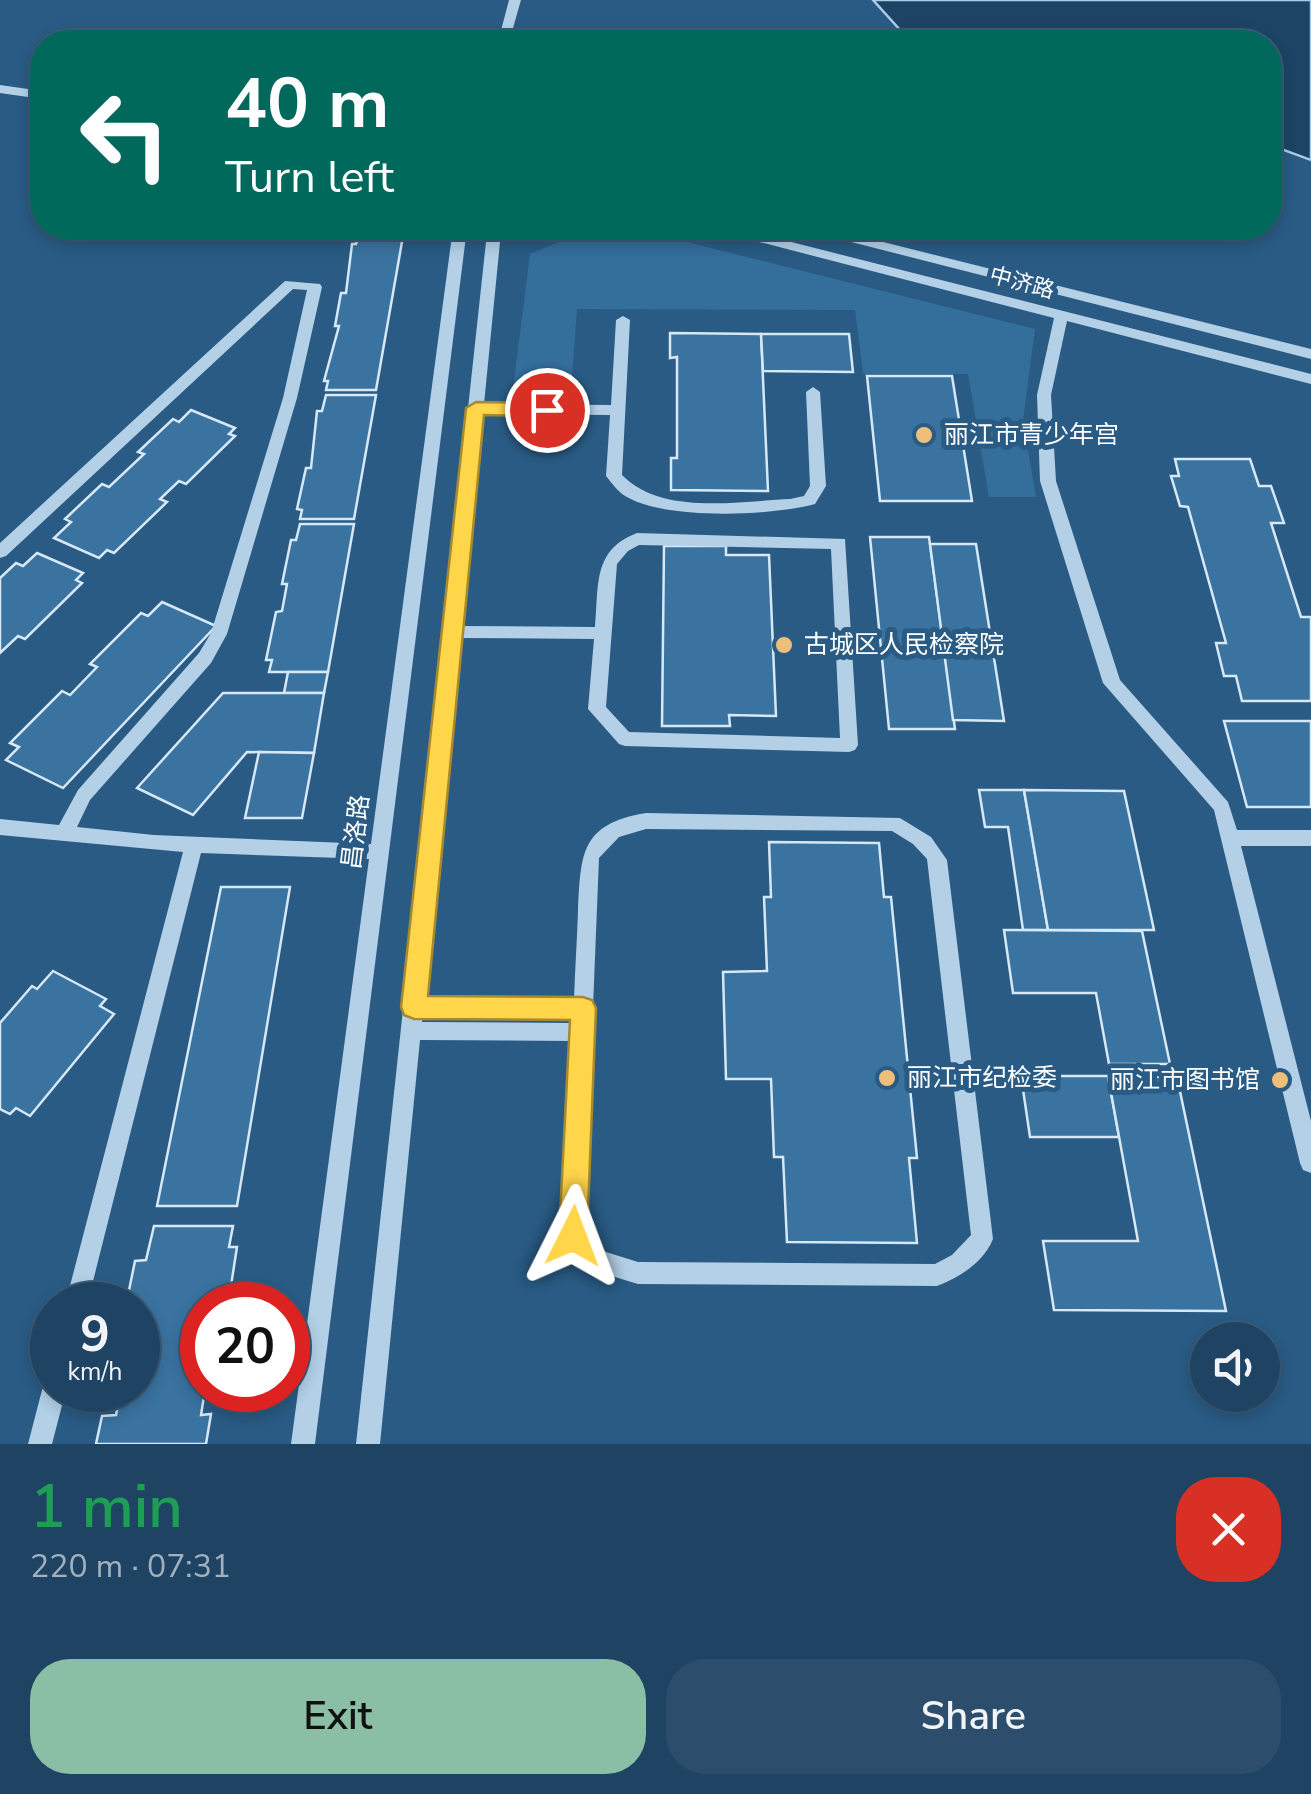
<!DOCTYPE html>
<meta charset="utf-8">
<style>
:root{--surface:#1f4463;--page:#2c4e6c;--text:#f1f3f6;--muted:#a1b0be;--line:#3c5c78;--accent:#8abfa5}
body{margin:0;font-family:"Nunito Sans","Noto Sans SC",sans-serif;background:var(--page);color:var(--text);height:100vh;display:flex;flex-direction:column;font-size:38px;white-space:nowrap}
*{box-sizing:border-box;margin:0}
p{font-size:32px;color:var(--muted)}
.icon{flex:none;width:55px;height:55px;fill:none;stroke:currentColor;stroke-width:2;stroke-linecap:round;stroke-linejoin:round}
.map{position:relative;height:1444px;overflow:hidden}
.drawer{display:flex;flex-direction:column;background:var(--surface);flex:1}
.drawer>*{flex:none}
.hud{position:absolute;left:30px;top:30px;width:1252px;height:210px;border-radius:40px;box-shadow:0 5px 15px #0003,0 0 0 2px var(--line);background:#00695c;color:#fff;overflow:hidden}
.tools{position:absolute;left:1190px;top:1322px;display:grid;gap:20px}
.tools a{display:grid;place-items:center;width:90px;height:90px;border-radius:50%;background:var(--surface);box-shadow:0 5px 15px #0003,0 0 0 2px var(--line);font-size:50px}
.speed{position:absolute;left:30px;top:1282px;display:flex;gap:20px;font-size:50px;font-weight:700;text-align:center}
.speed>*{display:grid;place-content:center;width:130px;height:130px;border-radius:50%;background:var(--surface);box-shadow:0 5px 15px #0003,0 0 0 2px var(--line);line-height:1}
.speed small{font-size:25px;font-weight:400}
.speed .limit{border:15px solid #d22;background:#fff;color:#111}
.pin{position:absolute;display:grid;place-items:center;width:85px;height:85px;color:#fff;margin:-42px;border:5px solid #fff;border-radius:50%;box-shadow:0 2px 10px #0007}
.me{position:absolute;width:110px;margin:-55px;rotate:3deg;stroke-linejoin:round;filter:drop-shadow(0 0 8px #0008)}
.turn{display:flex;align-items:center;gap:35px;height:210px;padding:0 30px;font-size:45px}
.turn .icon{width:130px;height:130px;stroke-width:2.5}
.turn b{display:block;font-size:70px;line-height:85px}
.round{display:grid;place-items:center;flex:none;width:105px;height:105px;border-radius:40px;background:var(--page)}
.summary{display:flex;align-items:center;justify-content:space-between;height:170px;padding:0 30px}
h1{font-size:60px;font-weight:600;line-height:75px;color:#1e9e55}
.button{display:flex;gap:20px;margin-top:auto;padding:20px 30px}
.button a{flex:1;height:115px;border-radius:40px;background:var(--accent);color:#111;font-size:40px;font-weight:600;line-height:115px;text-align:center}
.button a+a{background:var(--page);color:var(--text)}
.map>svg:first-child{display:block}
.green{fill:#346e9b}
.water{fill:#1d4465;stroke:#a8cce7;stroke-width:2.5}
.building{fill:#3a73a0;stroke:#d6e8f6;stroke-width:2.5}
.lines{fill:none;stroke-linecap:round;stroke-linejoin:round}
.minor{fill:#b3d0e7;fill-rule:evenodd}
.route{fill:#ffd54a;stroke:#a68a30;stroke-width:2.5}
.poi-dot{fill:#eebf7a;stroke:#295b84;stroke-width:4}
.labels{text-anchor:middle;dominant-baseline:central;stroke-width:10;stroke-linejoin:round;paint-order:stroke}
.far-street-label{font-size:22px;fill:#fff;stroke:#295b84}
.poi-label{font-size:25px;fill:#fff;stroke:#295b84;text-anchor:start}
.street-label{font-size:25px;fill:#fff;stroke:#295b84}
</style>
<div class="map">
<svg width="1311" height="1444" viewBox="0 0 1311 1444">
<rect width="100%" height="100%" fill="#295b84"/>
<path class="green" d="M592,228h39l404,101 -12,92 13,76h-47l-21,-123h-105l-8,-64 -278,-1 -6,82 -58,-2 17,-135z"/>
<path class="water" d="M873,0h438v160l-41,-15v-103h-359z"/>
<g class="building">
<path d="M358,236h45l-27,154h-50l2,-9h-4l15,-55h-4l6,-33h5l6,-49h4z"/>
<path d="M670,333l91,1 7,157 -97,-1v-32h6v-101l-7,1z"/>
<path d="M761,334h88l4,38 -90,-1z"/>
<path d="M867,376h85l20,125h-92z"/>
<path d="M326,395h50l-22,124h-54l2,-9 -5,-1 9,-41h5l6,-57h5z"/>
<path d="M191,410l44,18 -6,6 6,2 -49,48 -7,-3 -19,18 7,3 -53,51 -7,-3 -8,8 -45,-20 17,-16 -6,-3 37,-35 7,3 35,-33 -6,-2 35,-33 6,3z"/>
<path d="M1175,459h75l9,27h12l13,37h-13l30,94h10v84h-69l-6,-25h-12l-8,-33h10l-38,-136 -8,-1 -9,-30h8z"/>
<path d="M300,524h54l-26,148h-59l3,-12h-6l10,-48 6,-1 5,-27h-5l9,-44h5z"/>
<path d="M870,537h59l26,192h-66z"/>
<path d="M930,544h46l28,177 -51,-1z"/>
<path d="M664,546h62v9h43l7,161 -47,-1 1,11h-68z"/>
<path d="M37,553l46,20 -7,7 6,3 -57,56 -7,-3 -18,17v-75l16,-15 7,3z"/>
<path d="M162,602l54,24 -153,162 -57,-28 13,-13 -9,-4 52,-52 8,4 27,-28 -7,-3 51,-51 7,3z"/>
<path d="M288,672h40l-4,21h-40z"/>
<path d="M223,693h101l-10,60 -67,-1 -54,63 -56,-27z"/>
<path d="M1224,721h87v86h-64z"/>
<path d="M259,752l55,1 -12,65h-57z"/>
<path d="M979,790h45l24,140h-25l-15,-103h-23z"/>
<path d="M1024,790l100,1 30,139h-106z"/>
<path d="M769,842l110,1 5,54h7l26,261h-8l8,85 -130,-1 -4,-85h-9l-3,-78h-45l-3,-107 44,-1 -3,-74h7z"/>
<path d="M221,887h69l-53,319h-80z"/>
<path d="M1004,930l138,1 28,133h-61l-13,-71h-83z"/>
<path d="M53,971l53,28 -6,7 14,8 -84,102 -14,-8 -6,6 -10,-5v-86l32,-37 5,3z"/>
<path d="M1021,1076h87l11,61h-89z"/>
<path d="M1108,1076l69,1 49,234 -172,-1 -11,-69h95z"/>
<path d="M154,1226h79l-4,21h8l-9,58h-26l3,85 -4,25 10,-1 -5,30h-110l6,-28 14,-1 5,-25h17v-85h-12l9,-44 11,-1z"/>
</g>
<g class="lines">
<g class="minor">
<path d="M509,0h12l-12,42h-11z"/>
<path d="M0,85l42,6v8l-42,-6z"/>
<path d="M453,228h14l-152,1216h-24l78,-585 -168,-6 -114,452h-22l118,-453 -183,-17v-16l59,6 19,-35 121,-137 12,-20 72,-235 24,-108 -14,-1 -287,267 -6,2v-15l285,-262 35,3 2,3 -25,111 -70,236 -16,29 -121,137 -13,27 77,8 217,9z"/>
<path d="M483,228h13l4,14 -16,162 127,1 5,-85 7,-4 7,4 -8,155c40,41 116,26 168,24l14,-3 6,-10 -4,-94 7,-5 7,5 6,94 -11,18c-44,12 -155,17 -193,-10 -6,-5 -11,-12 -16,-18l4,-61 -127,-1 -22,212 134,1c4,-41 -3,-77 42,-94l208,6 13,206 -3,5 -6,2 -224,-6 -6,-2 -31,-35 6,-70 -134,-1 -36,360 150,1c1,-29 3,-59 4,-88 3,-57 2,-87 68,-98l254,5 31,19 16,23 46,379c-10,24 -33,38 -56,47l-299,-2c-29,-9 -63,-17 -76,-48l10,-195 -152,-1 -40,404h-24l130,-1202zM639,545l192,4 9,189 -211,-6 -23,-25 11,-143 11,-13zM646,829l246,2 21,13 14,15 44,376 -19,20 -17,9 -297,-2 -32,-10 -22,-20 15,-374 20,-21zM423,1016l150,1v6l-151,-1z"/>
<path d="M715,228h21l575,146v10l-244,-63 -16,74 5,86 64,199 108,122 9,28h74v16h-70l70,275v52l-8,-3 -3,-7 -86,-353 -111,-127 -63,-202 -3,-86 17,-77 -337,-87z"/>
<path d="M806,228h21l484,121v10l-503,-128z"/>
<path d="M52,1379v11h14l-14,54h-24l14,-54 4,-8z"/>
</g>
</g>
<path class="route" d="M476,402l71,1 9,7 -9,6 -63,-1 -56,581 155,1 9,3 4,8 -9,228 -4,10 -10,4 -10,-4 -4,-10 11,-216 -156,-1 -10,-4 -3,-8 65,-599z"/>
<g class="poi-dot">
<circle cx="924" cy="435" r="10"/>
<circle cx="784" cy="645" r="10"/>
<circle cx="887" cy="1078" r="10"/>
<circle cx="1280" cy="1080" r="10"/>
</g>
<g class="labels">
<g class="far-street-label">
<text transform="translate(1022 283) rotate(15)">中济路</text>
</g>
<g class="poi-label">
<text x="944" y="435">丽江市青少年宫</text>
<text x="804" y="645">古城区人民检察院</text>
<text x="907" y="1078">丽江市纪检委</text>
<text x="1260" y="1080" text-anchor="end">丽江市图书馆</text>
</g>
<g class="street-label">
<text transform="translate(356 832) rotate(-83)">昌洛路</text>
</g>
</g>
</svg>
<div class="tools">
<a><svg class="icon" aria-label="sound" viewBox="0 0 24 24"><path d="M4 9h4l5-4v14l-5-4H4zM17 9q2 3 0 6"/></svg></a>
</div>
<div class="speed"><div>9<small>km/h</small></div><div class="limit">20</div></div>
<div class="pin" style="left:547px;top:410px;background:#d93025"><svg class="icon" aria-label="arrive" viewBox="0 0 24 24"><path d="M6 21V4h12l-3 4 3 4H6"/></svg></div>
<svg class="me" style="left:573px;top:1236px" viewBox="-20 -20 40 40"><path d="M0-17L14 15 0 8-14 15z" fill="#ffd54a" stroke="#fff" stroke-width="4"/></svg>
<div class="hud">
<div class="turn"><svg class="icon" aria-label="left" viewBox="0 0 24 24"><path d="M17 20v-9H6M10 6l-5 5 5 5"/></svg><div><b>40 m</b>Turn left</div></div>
</div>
</div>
<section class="drawer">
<div class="summary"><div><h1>1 min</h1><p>220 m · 07:31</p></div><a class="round" style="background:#d93025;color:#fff"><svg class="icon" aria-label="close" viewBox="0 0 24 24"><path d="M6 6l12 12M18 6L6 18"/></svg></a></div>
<div class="button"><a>Exit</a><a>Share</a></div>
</section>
